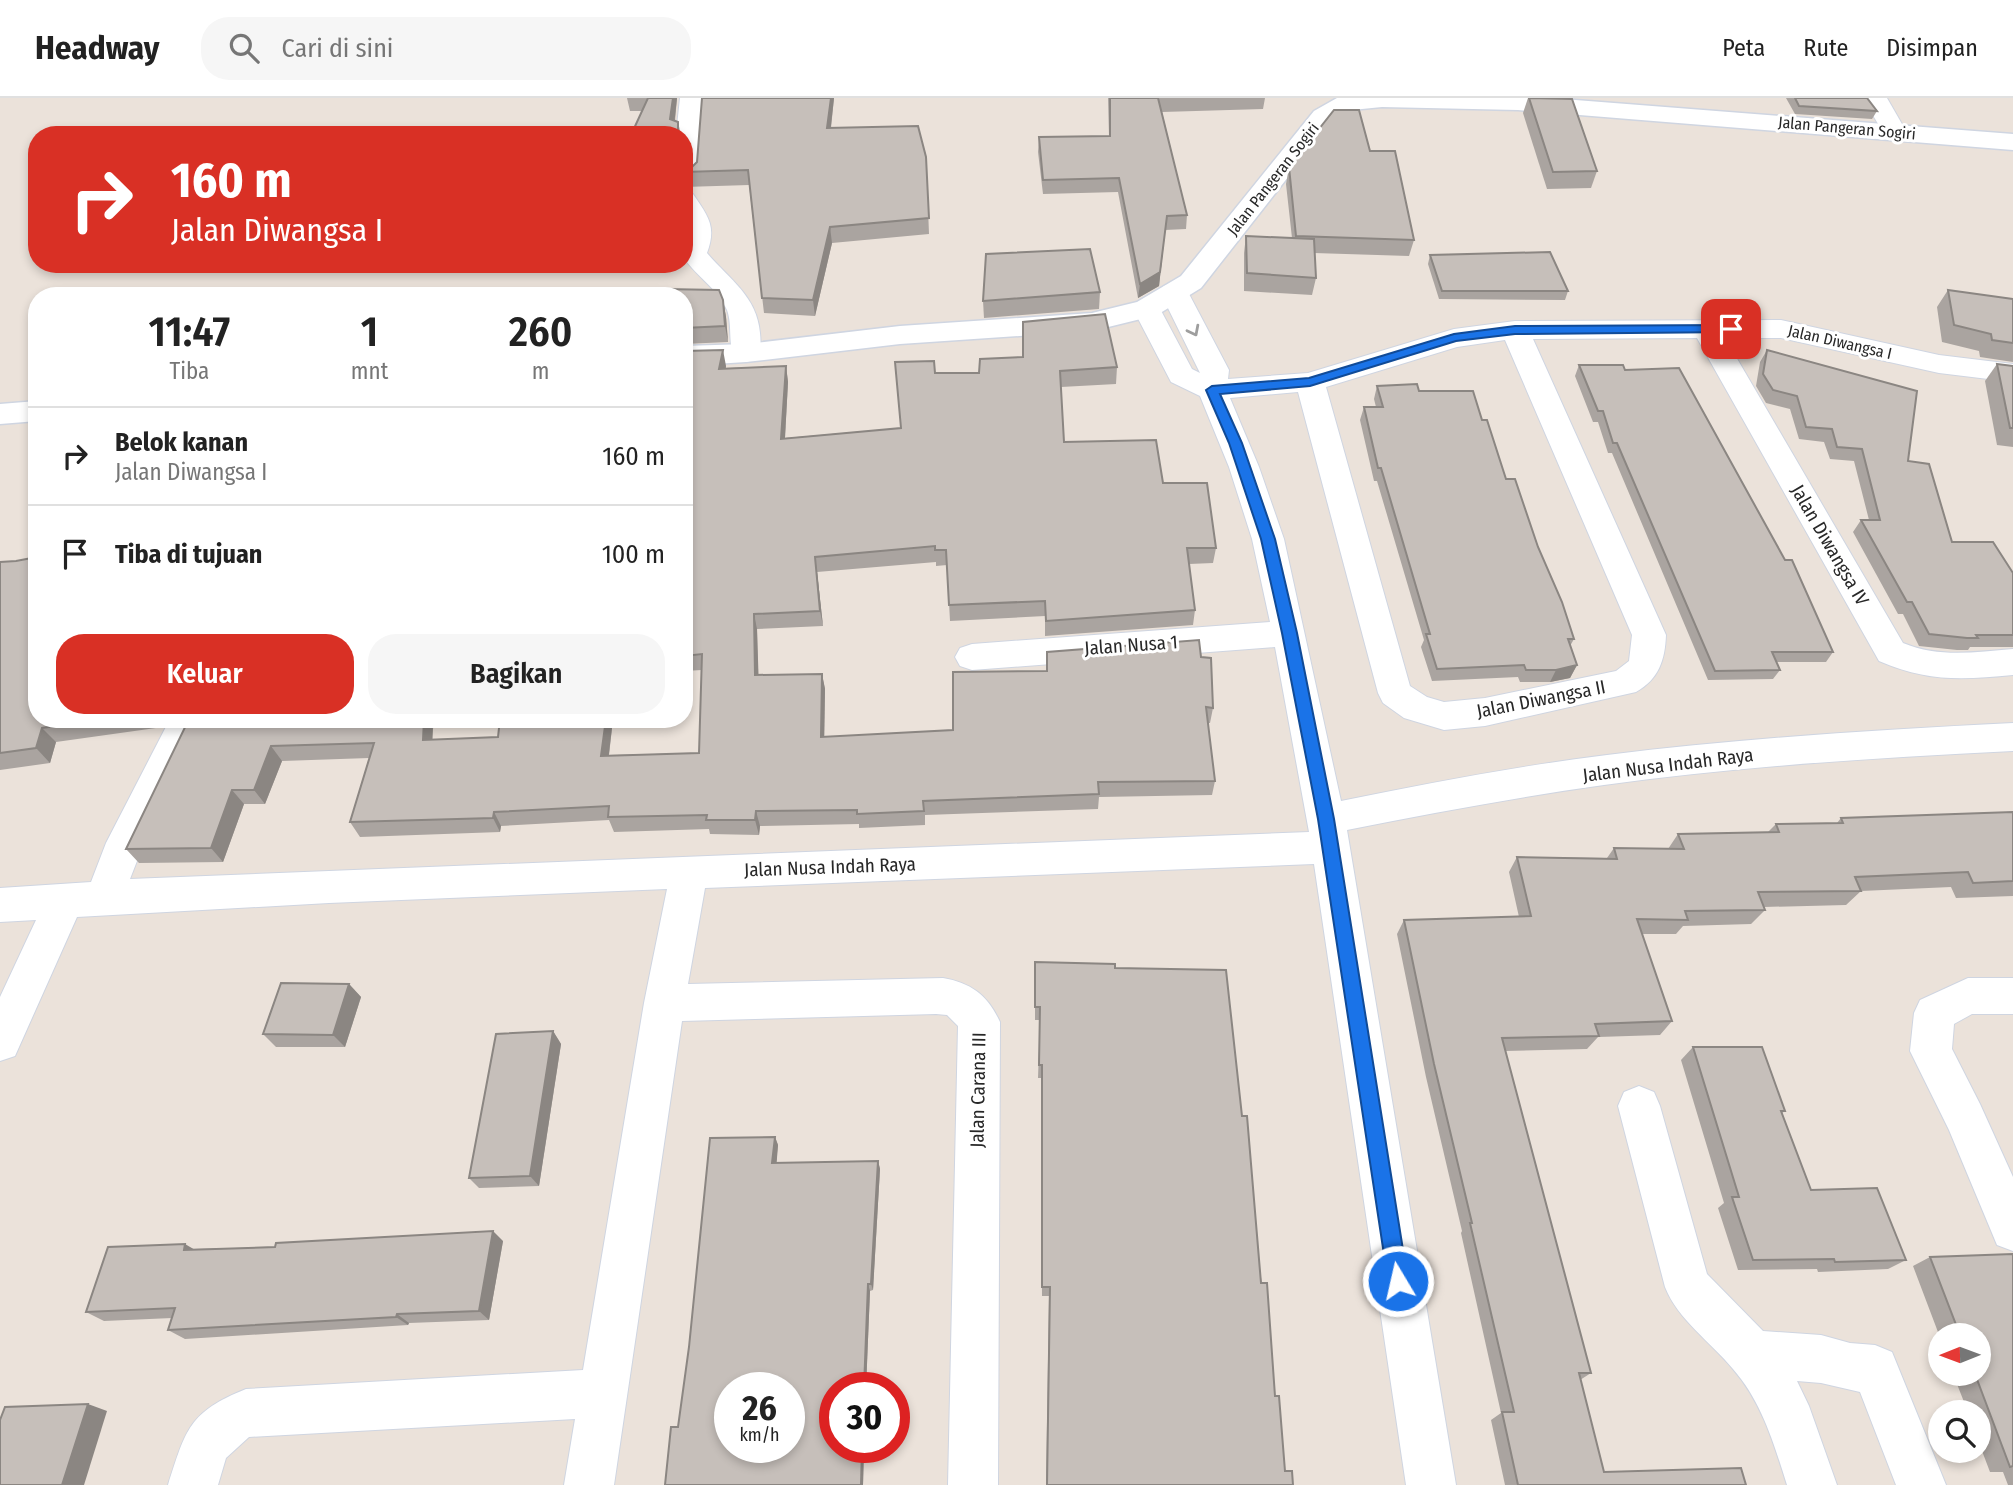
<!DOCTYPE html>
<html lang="id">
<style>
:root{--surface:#fff;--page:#f6f6f6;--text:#222;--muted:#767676;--line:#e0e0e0;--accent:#d93025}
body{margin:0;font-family:"Fira Sans Condensed",sans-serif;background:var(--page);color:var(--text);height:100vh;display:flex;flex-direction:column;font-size:26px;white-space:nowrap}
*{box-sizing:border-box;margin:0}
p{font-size:23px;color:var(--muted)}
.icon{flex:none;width:38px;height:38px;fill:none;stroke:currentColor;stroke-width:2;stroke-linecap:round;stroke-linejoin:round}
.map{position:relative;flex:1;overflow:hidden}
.sheet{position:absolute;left:28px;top:189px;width:665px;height:441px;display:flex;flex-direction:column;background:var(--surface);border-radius:28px;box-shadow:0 4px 10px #0003}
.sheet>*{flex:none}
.top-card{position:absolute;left:28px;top:28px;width:665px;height:147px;border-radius:28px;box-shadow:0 4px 10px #0003;background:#d93025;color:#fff;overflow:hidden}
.needle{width:46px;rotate:269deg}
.fabs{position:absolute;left:1928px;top:1225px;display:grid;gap:14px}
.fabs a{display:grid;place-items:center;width:63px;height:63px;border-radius:50%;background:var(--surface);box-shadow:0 4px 10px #0003;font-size:35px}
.speed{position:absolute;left:714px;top:1274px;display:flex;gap:14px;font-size:35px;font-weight:700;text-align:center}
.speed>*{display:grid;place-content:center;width:91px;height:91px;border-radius:50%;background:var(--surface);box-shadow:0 4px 10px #0003;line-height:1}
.speed small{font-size:18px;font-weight:400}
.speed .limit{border:10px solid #d22;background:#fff;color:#111}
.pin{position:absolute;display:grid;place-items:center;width:60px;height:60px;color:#fff;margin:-30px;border-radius:14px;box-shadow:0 4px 10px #0006}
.me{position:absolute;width:77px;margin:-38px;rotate:351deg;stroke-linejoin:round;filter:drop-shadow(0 0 5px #0008)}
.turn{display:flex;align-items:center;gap:24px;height:147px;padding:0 28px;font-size:32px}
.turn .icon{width:91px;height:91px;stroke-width:2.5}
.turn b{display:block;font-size:49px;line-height:60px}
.eta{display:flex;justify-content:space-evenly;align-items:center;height:119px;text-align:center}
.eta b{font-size:42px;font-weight:600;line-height:49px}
.primary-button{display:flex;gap:14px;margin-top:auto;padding:14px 28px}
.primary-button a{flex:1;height:80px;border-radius:28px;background:var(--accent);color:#fff;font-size:28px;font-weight:600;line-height:80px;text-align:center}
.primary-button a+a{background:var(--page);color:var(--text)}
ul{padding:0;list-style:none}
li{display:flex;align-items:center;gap:21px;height:98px;padding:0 28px;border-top:2px solid var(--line)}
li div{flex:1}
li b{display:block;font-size:26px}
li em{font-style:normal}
header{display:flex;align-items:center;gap:42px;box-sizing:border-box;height:98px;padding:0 35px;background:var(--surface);border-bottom:2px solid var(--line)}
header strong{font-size:33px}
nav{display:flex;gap:38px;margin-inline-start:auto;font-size:24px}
.search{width:490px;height:63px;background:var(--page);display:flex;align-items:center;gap:18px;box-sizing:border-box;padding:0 24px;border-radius:28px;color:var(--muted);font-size:26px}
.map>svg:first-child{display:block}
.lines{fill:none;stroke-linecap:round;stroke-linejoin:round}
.street-casing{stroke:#cfd5e1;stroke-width:2}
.secondary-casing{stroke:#cfd5e1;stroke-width:3}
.street{fill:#fff;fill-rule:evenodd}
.secondary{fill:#fff;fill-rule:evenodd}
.wall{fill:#aaa4a0}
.shaded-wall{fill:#8b8682}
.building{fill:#c6bfba;stroke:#8b8682;stroke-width:2;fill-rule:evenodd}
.oneway{stroke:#9e9e9e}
.route{fill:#1a73e8;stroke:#114b97;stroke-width:2}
.labels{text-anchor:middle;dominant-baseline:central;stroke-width:6;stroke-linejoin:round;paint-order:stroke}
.far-street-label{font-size:16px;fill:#282828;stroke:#fff}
.street-label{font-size:19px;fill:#282828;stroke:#fff}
</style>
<header>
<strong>Headway</strong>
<div class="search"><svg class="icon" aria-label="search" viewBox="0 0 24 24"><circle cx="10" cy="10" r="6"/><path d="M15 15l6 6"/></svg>Cari di sini</div>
<nav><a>Peta</a><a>Rute</a><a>Disimpan</a></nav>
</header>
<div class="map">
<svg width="2013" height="1387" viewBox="0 0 2013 1387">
<rect width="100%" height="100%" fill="#ebe2da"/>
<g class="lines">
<g class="street-casing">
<g id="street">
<path d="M680,0h24l-7,79 -4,5 -9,2v-49h-8z"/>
<path d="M1863,0h24l19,33 -3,5 -9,2 -9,-2z"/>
<path d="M684,93l9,3c15,22 24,32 14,59 22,26 50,43 53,80 1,10 1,18 -4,26l-10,3 -10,-3c-9,-13 -3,-33 -9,-49 -9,-21 -30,-33 -43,-52l3,-29z"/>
<path d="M1174,186l10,2 4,6 41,78 -1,9 80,-6 146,-44 61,-8 266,-1 158,35 74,9v18l-74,-9 -158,-35h-56l178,305c36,15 72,9 110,6v26c-51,5 -86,7 -134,-14l-182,-323 -164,1 133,296c-1,25 -7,44 -30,57l-151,34 -41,4 -40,-12 -21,-15 -5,-10 -80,-301 -68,6 29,69 25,72 57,262c88,-18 177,-35 266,-46 135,-17 270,-25 406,-32v28c-137,7 -274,15 -409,34 -86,12 -172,28 -257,45l109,655h-50l-92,-621 -609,24 -17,96 255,-6c29,5 45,18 57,44l-2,463h-50l10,-459 -11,-11 -11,-1 -254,7 -68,464h-50l11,-66 -326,18 -23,21 -8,27h-50c18,-56 21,-73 78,-96l337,-19 61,-367 23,-114 -338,14 -252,14 -62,139 -15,5v-64l36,-77 -36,2v-34l91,-6 15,-39 64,-124 35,1 -61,123 -14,36 1179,-47 -34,-185 -303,23 -12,-4 -5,-9 5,-9 12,-4 298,-22 -18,-83 -23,-72 -29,-71 -29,-14 -38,-73 4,-6 10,-3 10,3 35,66 8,4 -40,-81 4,-6zM1505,242l127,295 -3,26 -13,10 -131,27 -41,4 -17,-5 -17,-11 -84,-299 131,-40z"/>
<path d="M1968,880h45v36h-41l-18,10 -2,25 28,55 33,73v74l-16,-6 -48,-115 -39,-79 4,-38 6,-13z"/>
<path d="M1639,988l15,6 6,14 47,168 56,57 58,4 29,8 25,2 17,7 54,133h-50l-36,-93 -39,-9 -24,-2 12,25 28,79h-50c-13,-41 -25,-83 -54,-116 -22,-27 -55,-49 -68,-82l-47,-181 6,-14z"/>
</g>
</g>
<g class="secondary-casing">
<g id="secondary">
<path d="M1337,0h213l463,36v16l-495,-40 -136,-3 -30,3 -20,11 -131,167 -44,27 -65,16 -192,13 -154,18 -62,4v-20l62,-2 154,-18 192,-13 45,-11 44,-26 133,-165z"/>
<path d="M37,303v20l-37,3v-20z"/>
</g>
</g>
<use href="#street" class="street"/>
<use href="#secondary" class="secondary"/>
</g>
<g class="wall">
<path d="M627,0h50l-2,23 3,1 3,13h-50l11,-24h-12z"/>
<path d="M702,0h132l-3,30 95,29 3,77 -97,9 -17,73 -51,-3 -15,-128 -65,2v-16l6,-2 7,-7z"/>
<path d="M1108,0h157l-2,11 -101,3 25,103 -1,14 -21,1 -6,56 -21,12 -20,-106 -75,2 -5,-42 1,-15 70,-1z"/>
<path d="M1528,0h27l42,73 -6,17 -44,1 -24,-76z"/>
<path d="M1786,0h81l10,13 -5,8 -77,-5z"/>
<path d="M1370,53l44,89 -5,16 -95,-3 2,25 -4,17 -68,-4v-38l2,-17 46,2 -6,-54 3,-17z"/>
<path d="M1430,157l138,36 -3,9 -126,-1 -11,-35z"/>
<path d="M1948,192l65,9v63l-33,-5 -1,-6 -37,-9 -5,-35z"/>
<path d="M1100,194l-1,17 -115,9 -1,-17z"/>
<path d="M684,198l39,4 3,17 2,25 -44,2z"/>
<path d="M1767,252l141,111 44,81 61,31v74h-43l-2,3h-11l-38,-4 -16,-32h-5l-45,-82 8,-12h8l-15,-59 -24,-2 -6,-17 -25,-3 -9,-30 -24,-6 -10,-17 4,-24z"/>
<path d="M684,253l42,15v2l60,-2 2,16 -3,56 116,-10 34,-55h44l138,-6 -1,17 -55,3 3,55 99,41 53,65 -3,15 -24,1 6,46 -2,15 -148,11v-20l-95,5 -3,-56 -11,1v-4l-119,10 6,54 -66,3 1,46 64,-1 3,15 -1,48 129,-7 93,-59 1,-19 154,5 12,51 -3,15h-2l7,58 -3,14 -113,2 -1,12 -173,6v10l-66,3v-4l-99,2 -1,9 -49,-1 -1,-5 -95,3 -5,-12 -108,6 -1,6 -140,5 -10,-15 19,-64 -87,3 -17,43h-21l-21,58 -84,1 -13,-14 63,-130h245l-2,21 66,-3 2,-18h113l-4,36 90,-2 3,-83 -18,1z"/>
<path d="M1997,266l16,2v81l-16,-2 -12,-64z"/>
<path d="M1579,267l46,5 208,282 -7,10h-50l4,8 -7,9 -65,1 -96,-227h-4l-10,-31h-5l-18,-46z"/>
<path d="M1377,288l42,5 63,29 24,59 32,68 36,92 -4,7 7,19 -7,13 -20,4h-30l-2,-5 -86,4 -11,-34 3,-7 -47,-159h-3l-14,-61 4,-13h12l-2,-8z"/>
<path d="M0,464l37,157h130l-4,8 -107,15 -6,21 -50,7z"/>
<path d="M2013,714v84l-57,2 -5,-11 -90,4 -15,14 -82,2 1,3 -14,14 -68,2 -7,8h-34l30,87 -12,14 -62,2 -11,12 -82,2 86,322 -11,7 24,92 142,13h-241l-14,-65 10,-7 -40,-180 1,-2 -36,-154 -29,-143 7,-14 115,-3 -10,-45 8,-15 90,1 7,-10 54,1 10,-15 90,-2 8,-8 61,-1 4,-5z"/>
<path d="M1035,864l80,6 127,148 33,280 10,75 8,14h-247l3,-189h-7l-1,-218h-3l2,-58h-5z"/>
<path d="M349,886l12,13 -16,50h-69l-13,-13z"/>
<path d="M553,933l8,13 -22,142 -60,2 -10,-10z"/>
<path d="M1693,949l92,64 -3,2 29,77 95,70 -18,9 -70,3 -1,-3 -79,1 -20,-62 6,-5 -43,-143z"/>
<path d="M775,1039l3,8 -2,18 102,-2 2,8 -7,121 -3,1 -4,97h-31v59h29l-1,38h-198l13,-58z"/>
<path d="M503,1143l-14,79 -80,3 -1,2 -223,14 -17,-9 4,-12 -68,3 -18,-9 108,-63z"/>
<path d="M2013,1156v231h-5l-5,-13h-13l-11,-29v-31h-11l-15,-38h26v-39h-38v5l-28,-74 17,-9z"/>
</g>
<g class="shaded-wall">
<path d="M673,0h4l-4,37 -3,-16z"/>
<path d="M831,0h3l-5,45 -2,-15z"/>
<path d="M1167,118l-8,70 -21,12 2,-14z"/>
<path d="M830,129l2,16 -17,73 -2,-16z"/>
<path d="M723,202l3,17 2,25 -3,-16z"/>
<path d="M723,252l3,16 -3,19 -4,-16z"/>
<path d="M786,268l2,16 -4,73 -3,-16z"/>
<path d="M815,459l2,15 6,54 -3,-15z"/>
<path d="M754,516l3,15 2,61 -4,-15z"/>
<path d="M1577,567l-7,13 -20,4 6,-12z"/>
<path d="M822,576l3,15 -1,63 -3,-15z"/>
<path d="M156,621h11l-4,8z"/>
<path d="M424,621h9l-1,36 -9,-15z"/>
<path d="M606,621h7l-6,51 -6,-14z"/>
<path d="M42,630l14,14 -6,21 -14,-15z"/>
<path d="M271,648l11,15 -17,43 -11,-14z"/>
<path d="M232,692l12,14 -21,58 -12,-14z"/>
<path d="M756,713l4,15 -1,9 -4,-15z"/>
<path d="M494,714l7,14 -1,6 -7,-14z"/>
<path d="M349,886l12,13 -16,50 -12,-12z"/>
<path d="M553,933l8,13 -22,142 -9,-10z"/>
<path d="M775,1039l3,8 -2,26 -4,-8z"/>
<path d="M878,1063l2,8 -7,121 -2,-6z"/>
<path d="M493,1133l10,10 -14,79 -10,-9z"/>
<path d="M185,1146l17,10 -18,-4z"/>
<path d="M868,1186l2,7 -4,97h-2z"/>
<path d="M397,1216l12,9 -1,2 -12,-8z"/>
<path d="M88,1306l19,7 -23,74h-22z"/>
<path d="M862,1349h2l-1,38h-2z"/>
</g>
<g class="building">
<path d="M648,0h25l-3,21 8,3v13h-47z"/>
<path d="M702,0h129l-4,30 91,-2 8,31 3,61 -99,9 -17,73 -51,-2 -14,-128 -64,2v-1l6,-2 7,-7z"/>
<path d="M1110,0h48l29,117 -20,1 -7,56 -20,12 -21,-106 -76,2 -4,-43 71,-1z"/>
<path d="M1529,0l43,1 25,72 -44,1z"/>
<path d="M1795,0h72l10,13 -78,-5z"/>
<path d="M1334,12h25l11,41h25l19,89 -118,-4 -7,-69z"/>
<path d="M1246,138l68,3 2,39 -69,-5z"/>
<path d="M1090,151l10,43 -117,9 3,-47z"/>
<path d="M1550,154l18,39h-126l-12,-36z"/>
<path d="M664,191l55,1 4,10 2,26 -41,2v-32h-21z"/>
<path d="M1948,192l65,9v44l-21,-3 -1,-6 -37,-9z"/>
<path d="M1105,216l12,53 -57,4 4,71 92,-2 7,43h44l9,65h-29l8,62 -149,11 -1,-20 -96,4 -3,-55h-11v-4l-120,11 5,54 -66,3 1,61 67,-1 -1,63 132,-7v-58l94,-1v-19l152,-12 2,17 10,1 2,50 -7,-1 9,74 -117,1 1,12 -176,7 1,10 -67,3v-4l-101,1 -1,9h-49l1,-5 -99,2 1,-11 -115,6 -1,6 -143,4 24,-79 -103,3 -17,44h-22l-21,58 -85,1 63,-130h235l-1,21 75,-3 2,-18h106l-5,37 98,-3 3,-99 -18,2v-305l39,-1 -4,19 67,-3 -5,73 120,-11 -6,-66 39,-1 1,12h44l1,-14 43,-2v-35z"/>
<path d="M1767,252l150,41 -9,70 21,3 23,78h41l20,31v62h-37l2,3h-11l-38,-4 -17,-32h-5l-46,-82h19l-18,-71 -25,-2 -5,-18 -26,-2 -9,-31 -24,-6 -10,-16z"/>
<path d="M1997,266l16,2v62h-3z"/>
<path d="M1579,267h44l2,5 54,-2 106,192h7l41,92h-61l8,18 -65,1 -98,-228h-4l-10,-32h-5z"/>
<path d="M1417,286l2,7h54l9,29h5l19,59h9l23,68 24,55 12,37h-6l9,26 -21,5h-30l-2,-5 -87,4 -11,-35h4l-49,-166h-3l-14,-61h19l-6,-21z"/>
<path d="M37,459v162h64l-59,9 -6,20 -36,5v-191l16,-1z"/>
<path d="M2013,714v69l-40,2 -5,-11 -113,5 6,14 -103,1 7,18 -80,1 3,9 -51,-1 35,102 -77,3 4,12 -97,2 89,335h-12l25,99 137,-4 5,17h-228l-16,-73h12l-44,-189h2l-38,-159 -30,-144 127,-4 -14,-59 100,2 -3,-11 70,1 -6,-15 101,-2 -3,-8 67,-1 -2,-5z"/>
<path d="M1035,864l80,2v4l111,2 16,146h5l14,167h6l8,113h4l6,75h7l1,14h-246l3,-198h-8v-222h-3l1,-58h-5z"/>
<path d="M281,885l68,1 -16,51 -70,-1z"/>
<path d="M553,933l-23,145 -61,2 27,-144z"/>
<path d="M1693,949h69l23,64h-4l30,79 66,-2 29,72 -71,2 -1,-3 -81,1 -21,-63h7z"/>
<path d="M775,1039l-3,26 106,-2 -7,123h-3l-4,104h-29v59h27l-1,38h-196l6,-58h7l11,-80 21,-209zM730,1290h59v59h-59z"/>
<path d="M493,1133l-14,80 -82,3 -1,3 -228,13 7,-22 -89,4 22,-65 77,-3 -1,6 91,-3 1,-4z"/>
<path d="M2013,1156v212l-3,1 -35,-93h4v-39h-19l-30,-78z"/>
<path d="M88,1306l-26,81h-62v-65l5,-13z"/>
</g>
<defs><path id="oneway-chevron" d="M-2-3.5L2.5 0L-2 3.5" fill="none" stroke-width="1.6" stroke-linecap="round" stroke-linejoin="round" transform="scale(1.75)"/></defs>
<use class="oneway" href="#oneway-chevron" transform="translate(1194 233) rotate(63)"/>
<path class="route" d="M1731,227l5,1v6l-221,2 -59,7 -146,45 -90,8 22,49 33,96 22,94 37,186 74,462 -3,7 -7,3 -7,-3 -3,-7 -70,-462 -36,-186 -21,-94 -32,-96 -23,-53 6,-4 97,-8 145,-44 61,-8z"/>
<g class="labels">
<g class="far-street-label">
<text transform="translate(1847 30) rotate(5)">Jalan Pangeran Sogiri</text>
<text transform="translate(1273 81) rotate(-52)">Jalan Pangeran Sogiri</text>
<text transform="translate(1840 244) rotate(13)">Jalan Diwangsa I</text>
</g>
<g class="street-label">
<text transform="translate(1830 447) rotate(60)">Jalan Diwangsa IV</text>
<text transform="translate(1131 547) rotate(-4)">Jalan Nusa 1</text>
<text transform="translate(1541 601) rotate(-11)">Jalan Diwangsa II</text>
<text transform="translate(1668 667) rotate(-7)">Jalan Nusa Indah Raya</text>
<text transform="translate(830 769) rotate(-2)">Jalan Nusa Indah Raya</text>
<text transform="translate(978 992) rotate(-89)">Jalan Carana III</text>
</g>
</g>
</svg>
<div class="fabs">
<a><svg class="needle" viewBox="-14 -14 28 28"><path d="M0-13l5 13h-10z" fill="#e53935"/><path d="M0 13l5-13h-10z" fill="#767676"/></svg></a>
<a><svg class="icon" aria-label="search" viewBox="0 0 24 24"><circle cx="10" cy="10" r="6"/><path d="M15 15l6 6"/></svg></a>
</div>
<div class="speed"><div>26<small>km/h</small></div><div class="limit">30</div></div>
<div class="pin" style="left:1731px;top:231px;background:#d93025"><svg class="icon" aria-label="arrive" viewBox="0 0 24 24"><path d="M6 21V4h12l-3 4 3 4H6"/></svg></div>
<svg class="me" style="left:1398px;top:1183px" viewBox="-20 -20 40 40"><circle r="17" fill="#1a73e8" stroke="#fff" stroke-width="3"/><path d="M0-11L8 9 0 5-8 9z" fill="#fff"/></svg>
<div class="top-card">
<div class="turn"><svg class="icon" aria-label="right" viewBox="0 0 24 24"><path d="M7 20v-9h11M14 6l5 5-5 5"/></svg><div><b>160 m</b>Jalan Diwangsa I</div></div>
</div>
<section class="sheet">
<div class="eta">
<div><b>11:47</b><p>Tiba</p></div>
<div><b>1</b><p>mnt</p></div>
<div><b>260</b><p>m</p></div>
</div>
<ul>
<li><svg class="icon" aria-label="right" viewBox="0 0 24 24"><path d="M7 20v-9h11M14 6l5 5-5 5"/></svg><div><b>Belok kanan</b><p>Jalan Diwangsa I</p></div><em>160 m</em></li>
<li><svg class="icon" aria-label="arrive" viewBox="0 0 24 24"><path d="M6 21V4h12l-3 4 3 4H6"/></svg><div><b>Tiba di tujuan</b></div><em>100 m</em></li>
</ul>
<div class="primary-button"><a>Keluar</a><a>Bagikan</a></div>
</section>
</div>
